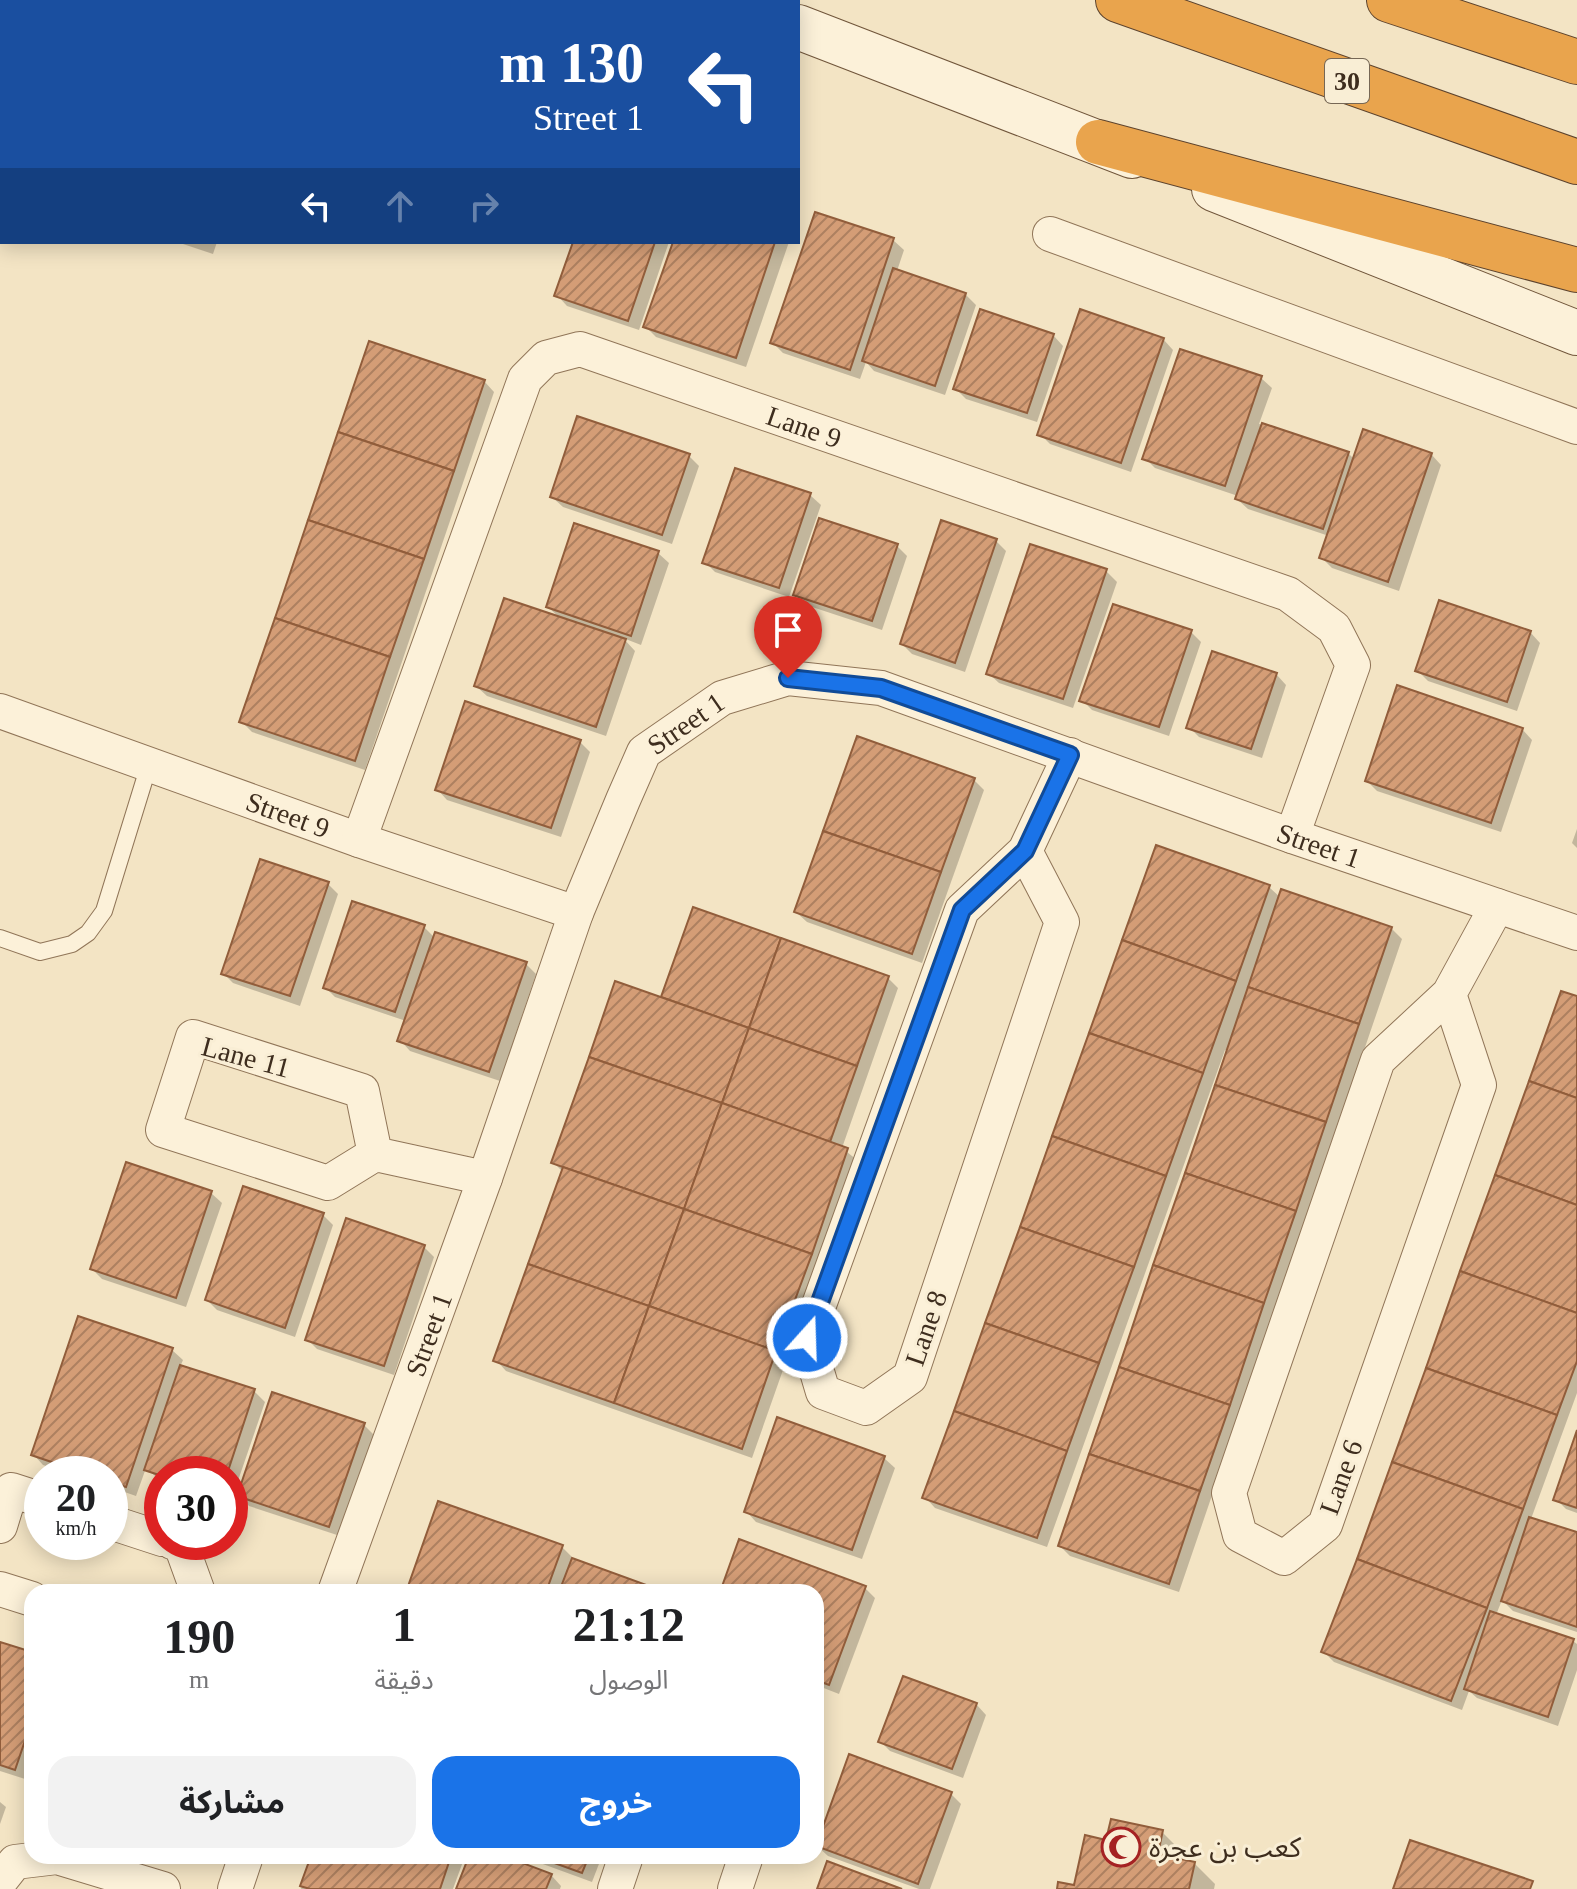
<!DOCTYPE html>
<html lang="ar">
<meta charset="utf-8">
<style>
:root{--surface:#fff;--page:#f2f2f2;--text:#202124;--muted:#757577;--accent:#1a73e8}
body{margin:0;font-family:"Times New Roman","Noto Sans Arabic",serif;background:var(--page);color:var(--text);direction:rtl;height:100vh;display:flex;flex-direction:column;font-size:30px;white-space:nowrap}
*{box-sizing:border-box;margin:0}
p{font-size:26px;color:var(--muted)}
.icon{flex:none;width:44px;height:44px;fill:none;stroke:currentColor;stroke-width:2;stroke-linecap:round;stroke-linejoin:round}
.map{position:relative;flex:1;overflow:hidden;direction:ltr}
.panel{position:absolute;left:24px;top:1584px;width:800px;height:280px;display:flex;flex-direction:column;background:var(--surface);border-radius:24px;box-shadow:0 4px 20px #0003;direction:rtl}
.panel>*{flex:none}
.banner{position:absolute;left:0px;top:0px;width:800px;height:244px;box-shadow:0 4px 20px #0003;direction:rtl;background:#1a4fa0;color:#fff;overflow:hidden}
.speed{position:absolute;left:24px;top:1456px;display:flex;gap:16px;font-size:40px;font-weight:700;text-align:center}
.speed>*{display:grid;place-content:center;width:104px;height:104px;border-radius:50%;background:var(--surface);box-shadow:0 4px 20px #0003;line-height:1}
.speed small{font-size:20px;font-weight:400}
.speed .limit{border:12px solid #d22;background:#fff;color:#111}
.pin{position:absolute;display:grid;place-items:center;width:68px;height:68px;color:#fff;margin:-82px -34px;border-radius:50% 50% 50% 0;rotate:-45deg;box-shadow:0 0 8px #0007}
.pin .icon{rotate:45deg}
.me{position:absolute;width:88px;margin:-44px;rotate:20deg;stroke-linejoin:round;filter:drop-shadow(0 0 6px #0008)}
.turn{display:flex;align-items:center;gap:28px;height:168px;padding:0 24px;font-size:36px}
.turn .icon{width:104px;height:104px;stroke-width:2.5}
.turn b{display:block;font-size:56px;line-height:68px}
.lanes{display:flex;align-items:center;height:76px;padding:0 24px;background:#0003;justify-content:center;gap:40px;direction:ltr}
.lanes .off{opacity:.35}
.eta{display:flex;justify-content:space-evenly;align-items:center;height:136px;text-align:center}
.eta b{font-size:48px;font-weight:700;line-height:56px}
.action{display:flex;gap:16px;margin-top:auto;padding:16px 24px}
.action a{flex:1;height:92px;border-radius:24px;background:var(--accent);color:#fff;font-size:32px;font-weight:700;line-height:92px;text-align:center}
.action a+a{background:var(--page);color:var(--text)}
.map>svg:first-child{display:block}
.shadow{fill:#0003}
.building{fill:url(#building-hatch);stroke:#915d3b;stroke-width:2}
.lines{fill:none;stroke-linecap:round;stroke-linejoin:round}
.lane-casing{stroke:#907558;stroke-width:18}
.street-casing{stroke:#907558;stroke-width:36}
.secondary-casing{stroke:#71563b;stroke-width:46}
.highway-casing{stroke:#5d432d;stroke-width:46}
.lane{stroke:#fcf1d9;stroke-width:16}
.street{stroke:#fcf1d9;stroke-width:34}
.secondary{stroke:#fcf1d9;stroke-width:44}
.highway{stroke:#e9a44d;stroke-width:44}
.route-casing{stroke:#114b97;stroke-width:20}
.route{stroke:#1a73e8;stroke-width:14}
.labels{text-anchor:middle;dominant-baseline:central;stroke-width:6;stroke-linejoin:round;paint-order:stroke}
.shield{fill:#f9eed5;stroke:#766755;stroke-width:2}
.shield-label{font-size:26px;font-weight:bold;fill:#3e2d1e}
.street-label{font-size:28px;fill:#3e2d1e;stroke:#f9eed5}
.poi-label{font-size:28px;fill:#3e2d1e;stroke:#f9eed5;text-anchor:start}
</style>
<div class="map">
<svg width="1577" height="1889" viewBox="0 0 1577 1889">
<defs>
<pattern id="building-hatch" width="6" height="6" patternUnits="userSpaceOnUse" patternTransform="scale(2)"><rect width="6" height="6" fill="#d49d76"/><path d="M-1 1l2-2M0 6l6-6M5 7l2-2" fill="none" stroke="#ad8060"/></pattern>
</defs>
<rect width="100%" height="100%" fill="#f3e4c4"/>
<g class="shadow">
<path d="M142,0h118l-120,2z"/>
<path d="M816,214l77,26 11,10 -7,21 68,23 11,11 -31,90 -71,-24 -8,-9 -6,17 -77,-26 -11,-11z"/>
<path d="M177,242h40l-4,12z"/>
<path d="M575,242h94l-30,88 -72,-24 -10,-11z"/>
<path d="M675,242h114l-43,125 -90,-30 -10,-10z"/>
<path d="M1053,335l10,11 -26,76 -71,-23 -11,-11z"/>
<path d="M1163,339l10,11 -42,122 -81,-28 -10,-10z"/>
<path d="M1182,351l79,27 11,10 -13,36 89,29 7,7 76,-6 10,11 -42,126 -67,-23 -10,-10 7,-22 -81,-27 -11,-10 1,-3 -83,-28 -10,-10z"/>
<path d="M484,381l10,11 -129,378 -113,-38 -10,-10z"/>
<path d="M689,456l10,10 -27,78 -109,-37 -11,-10z"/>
<path d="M810,495l11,10 -32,92 -74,-25 -10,-10z"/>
<path d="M996,541l10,10 -41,121 -53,-18 -10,-10z"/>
<path d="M897,546l10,10 -25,74 -76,-25 -11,-10z"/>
<path d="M658,553l11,10 -28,82 -18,-7 12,13 -29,85 -119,-40 -11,-10 85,-67 -13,-12z"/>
<path d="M1106,571l11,11 -44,126 -74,-25 -11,-10z"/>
<path d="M1191,632l10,10 -32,94 -77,-26 -10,-10z"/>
<path d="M1530,632l10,11 -23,68 -89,-30 -11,-11z"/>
<path d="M1276,674l10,11 -24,73 -63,-21 -10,-10z"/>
<path d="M1522,729l10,11 -31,92 -124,-41 -10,-10z"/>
<path d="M580,742l10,10 -29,85 -114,-37 -10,-11z"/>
<path d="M974,780l10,10 -62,173 -115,-41 -11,-10z"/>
<path d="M1577,829v19l-5,-5z"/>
<path d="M328,884l10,10 -38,112 -67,-23 -10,-10z"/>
<path d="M1269,887l12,11 110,30 11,11 -223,653 -109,-36 -10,-10 168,-495 -3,-1 -178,497 -112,-39 -10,-11z"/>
<path d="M694,910l194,68 10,10 -56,160 15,12 -105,298 -246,-87 -10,-11 67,-188 -10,-10 109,-162z"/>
<path d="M424,927l11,11 91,26 10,10 -36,107 -90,-30 -10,-11 6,-19 -71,-24 -10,-10z"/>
<path d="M1577,998v395l-46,126 46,16v97l-64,-21 -11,-11 -6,15 77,26 4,3v26l-19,56 -81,-28 -8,-7 -7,19 -128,-48 -10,-10z"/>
<path d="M211,1193l11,10 -36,104 -84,-28 -10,-10z"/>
<path d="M323,1215l10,10 -38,112 -78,-27 -10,-10z"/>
<path d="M424,1247l10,10 -40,118 -77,-26 -10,-10z"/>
<path d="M172,1350l11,10 -3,7 74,24 11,11 -35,102v-30h-68v8l-16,-14 -10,28 -26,-9v-13h-39l-28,-9 -10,-11z"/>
<path d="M364,1425l10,10 -34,101 -91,-30 -10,-11z"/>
<path d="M1577,1437v76l-11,-4 -10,-10z"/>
<path d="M884,1458l11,10 -33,91 -106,-37 -10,-11z"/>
<path d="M562,1547l10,10 -1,3 83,32h-246z"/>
<path d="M865,1588l10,10 -36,96 -23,-9v-93h-94z"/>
<path d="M0,1644l32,10v115l-2,-2 -5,12 -25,-8z"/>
<path d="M976,1704l10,11 -23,63 -73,-27 -10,-10z"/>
<path d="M951,1794l10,10 -31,85h-11l-91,-33 -11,-10z"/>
<path d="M0,1802l6,5 -6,17z"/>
<path d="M1162,1832l21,21 -2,8 13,2 21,21 -1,5h-155l17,-1 31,-45z"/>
<path d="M313,1856h152l-12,33h-152z"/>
<path d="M471,1856h27l53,19 10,11 -1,3h-102z"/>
<path d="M521,1856h81l-10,26z"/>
</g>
<g class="building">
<path d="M139,0h111l-113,2z"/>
<path d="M815,212l79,26 -44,132 -80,-27z"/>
<path d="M573,242h82l-27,79 -74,-25z"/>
<path d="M673,242h102l-39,116 -93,-31z"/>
<path d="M893,268l73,25 -31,93 -73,-25z"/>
<path d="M980,309l74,25 -27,79 -74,-24z"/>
<path d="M1080,309l84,29 -43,125 -84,-28z"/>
<path d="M369,341l116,39 -31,91 -116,-39z"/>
<path d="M1180,349l82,27 -37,110 -83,-27z"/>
<path d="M577,416l113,38 -28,81 -112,-38z"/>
<path d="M1262,423l87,29 -26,77 -88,-30z"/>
<path d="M1363,429l69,24 -44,129 -69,-24z"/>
<path d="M338,432l116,39 -30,88 -116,-39z"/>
<path d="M735,468l76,25 -32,95 -77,-25z"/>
<path d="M819,518l79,26 -26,77 -79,-26z"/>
<path d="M308,520l116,39 -34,98 -115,-39z"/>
<path d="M941,520l56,19 -42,124 -55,-19z"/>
<path d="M574,523l85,28 -28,85 -85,-29z"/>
<path d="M1030,544l77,25 -44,130 -77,-25z"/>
<path d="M504,598l122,41 -30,88 -122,-41z"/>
<path d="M1439,600l92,31 -24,71 -92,-31z"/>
<path d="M1113,604l79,26 -33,97 -80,-26z"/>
<path d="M275,618l115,39 -35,104 -116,-39z"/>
<path d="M1212,651l65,22 -26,76 -65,-21z"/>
<path d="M1397,685l126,43 -32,95 -126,-42z"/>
<path d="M465,701l116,39 -30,88 -116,-38z"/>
<path d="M857,736l118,42 -34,94 -118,-41z"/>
<path d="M823,831l118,41 -29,82 -118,-42z"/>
<path d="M1156,845l114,40 -34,96 -114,-41z"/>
<path d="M260,859l69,23 -39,114 -69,-22z"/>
<path d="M1281,889l111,38 -33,97 -111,-37z"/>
<path d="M352,901l73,24 -30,87 -72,-24z"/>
<path d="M693,907l88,31 -32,90 -88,-31z"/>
<path d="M435,932l92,30 -38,110 -92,-31z"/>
<path d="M781,938l108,38 -32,90 -108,-38z"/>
<path d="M1122,940l114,41 -33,92 -114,-40z"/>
<path d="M615,981l134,47 -27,75 -133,-46z"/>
<path d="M1248,987l111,37 -33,98 -111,-37z"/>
<path d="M1561,991l16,5v102l-48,-17z"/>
<path d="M749,1028l108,38 -27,76 -108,-39z"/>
<path d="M1089,1033l114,40 -37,103 -114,-40z"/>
<path d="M589,1057l133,46 -38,106 -133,-46z"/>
<path d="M1529,1081l48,17v107l-82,-30z"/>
<path d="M1215,1085l111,37 -30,89 -111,-38z"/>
<path d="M722,1103l126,45 -36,106 -128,-45z"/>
<path d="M1052,1136l114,40 -32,91 -114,-40z"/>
<path d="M126,1162l86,29 -36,107 -86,-29z"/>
<path d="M563,1167l121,42 -35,97 -121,-42z"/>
<path d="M1185,1173l111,38 -32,92 -111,-38z"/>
<path d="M1495,1175l82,30v108l-117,-42z"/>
<path d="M243,1186l81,27 -39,115 -80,-28z"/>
<path d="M684,1209l128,45 -36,97 -127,-45z"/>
<path d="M346,1218l79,27 -41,121 -79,-26z"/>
<path d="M1020,1227l114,40 -35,96 -114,-40z"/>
<path d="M528,1264l121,42 -35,97 -121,-42z"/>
<path d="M1153,1265l111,38 -34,102 -111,-38z"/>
<path d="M1460,1271l117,42v48l-20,54 -131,-47z"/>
<path d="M649,1306l127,45 -34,98 -128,-46z"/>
<path d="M78,1316l95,32 -47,139 -16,-5v-8h-23l-56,-19z"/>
<path d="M985,1323l114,40 -32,88 -113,-40z"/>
<path d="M180,1365l75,24 -28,85 -65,2 -18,-6z"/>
<path d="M1119,1367l111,38 -30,86 -111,-37z"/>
<path d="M1426,1368l131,47 -34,94 -131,-47z"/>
<path d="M272,1392l93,31 -36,104 -92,-31z"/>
<path d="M954,1411l113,40 -30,87 -115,-40z"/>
<path d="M777,1417l108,39 -33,94 -108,-38z"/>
<path d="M1577,1430v78l-24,-8z"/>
<path d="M1089,1454l111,37 -31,93 -111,-38z"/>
<path d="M1392,1462l131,47 -36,99 -130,-49z"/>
<path d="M438,1501l125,44 -17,47h-140z"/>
<path d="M1529,1517l48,15v95l-76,-26z"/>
<path d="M739,1539l127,47 -37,99 -13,-5v-88h-96z"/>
<path d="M572,1558l80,29 -2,5h-91z"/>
<path d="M1357,1559l130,49 -36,93 -130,-49z"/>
<path d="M1490,1611l84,28 -26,78 -84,-28z"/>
<path d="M0,1642l32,10v68l-17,50 -15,-5z"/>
<path d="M903,1676l74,27 -25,66 -74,-27z"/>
<path d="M849,1754l103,38 -34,92 -102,-38z"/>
<path d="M1111,1819l52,11 -5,24 37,8 -6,27h-132l1,-7 16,3 11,-50 21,5z"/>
<path d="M1410,1840l123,41 -3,8h-137z"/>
<path d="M311,1856h140l-11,33h-130l-10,-3z"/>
<path d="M469,1856h35l48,18 -6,15h-90z"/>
<path d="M535,1856h54l-7,17z"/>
<path d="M827,1861l75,28h-85z"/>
</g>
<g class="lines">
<g class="lane-casing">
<g id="lane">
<path d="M23,0l1,2"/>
<path d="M262,0l2,2"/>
<path d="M669,0l6,2"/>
<path d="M610,2l5,-2"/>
<path d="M0,42l2,7"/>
<path d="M0,164l2,-2"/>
<path d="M0,938l40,14 32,-8 16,-11 16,-22 45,-146"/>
</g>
</g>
<g class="street-casing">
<g id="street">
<path d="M1050,234l527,193"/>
<path id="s1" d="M0,711l359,129 217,73"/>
<path id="s2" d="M359,840l166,-461 21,-21 34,-9 708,245 46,34 19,37 -61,171"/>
<path d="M1025,851l37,71 -152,455 -44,31 -43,-16 -16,-54 155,-428 63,-59 45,-96"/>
<path d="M1449,994l30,91 -154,440 -41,33 -44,-23 -11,-42 149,-433 71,-66 48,-88"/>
<path d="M375,1154l-13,-63 -169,-54 -30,93 165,53 47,-29 110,24"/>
<path d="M110,1522l52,17"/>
<path d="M0,1526l11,-36 31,10"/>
<path d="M172,1542l9,3 17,47"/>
<path d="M0,1589l32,10"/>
<path id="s3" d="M335,1592l150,-414 91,-265 47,-113 21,-48 78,-54 66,-20 93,10 411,148 285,97"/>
<path d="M0,1881l15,-19 42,-5 106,32"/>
<path d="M235,1889l11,-33"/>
<path d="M615,1889l11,-33"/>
<path d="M735,1889l11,-33"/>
</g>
</g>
<g class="secondary-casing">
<g id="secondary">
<path d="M727,0l5,2"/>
<path d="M798,27l334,129"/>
<path d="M1214,189l363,144"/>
</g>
</g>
<g class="highway-casing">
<g id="highway">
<path d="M1118,0l459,162"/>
<path d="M1389,0l188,62"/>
<path d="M1098,142l479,128"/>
</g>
</g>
<use href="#lane" class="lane"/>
<use href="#street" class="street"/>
<use href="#secondary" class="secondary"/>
<use href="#highway" class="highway"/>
</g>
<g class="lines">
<g class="route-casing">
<path id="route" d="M788,678l93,10 189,67 -45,96 -63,59 -155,428"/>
</g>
<use href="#route" class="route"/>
</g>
<defs>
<g id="mosque-ring" transform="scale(2)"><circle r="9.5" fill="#f9eed5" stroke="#a52223" stroke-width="1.5"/><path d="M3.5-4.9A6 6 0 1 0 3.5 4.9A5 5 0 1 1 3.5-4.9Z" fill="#a52223"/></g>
</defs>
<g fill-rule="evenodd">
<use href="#mosque-ring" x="1121" y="1847"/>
</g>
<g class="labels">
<rect class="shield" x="1325" y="59" width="44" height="44" rx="6"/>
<g class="shield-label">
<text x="1347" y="81">30</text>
</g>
<g class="street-label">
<text stroke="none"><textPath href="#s2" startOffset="792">Lane 9</textPath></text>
<text stroke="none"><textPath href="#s3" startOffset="946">Street 1</textPath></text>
<text stroke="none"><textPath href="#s1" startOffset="306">Street 9</textPath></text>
<text stroke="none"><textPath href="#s3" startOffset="1618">Street 1</textPath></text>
<text transform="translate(246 1057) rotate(15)">Lane 11</text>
<text transform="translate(926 1328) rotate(-71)">Lane 8</text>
<text stroke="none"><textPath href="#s3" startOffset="274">Street 1</textPath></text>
<text transform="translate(1341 1477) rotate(-70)">Lane 6</text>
</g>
<g class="poi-label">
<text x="1149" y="1847">كعب بن عجرة</text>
</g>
</g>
</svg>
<div class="speed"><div>20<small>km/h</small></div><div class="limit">30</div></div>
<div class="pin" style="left:788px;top:678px;background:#d93025"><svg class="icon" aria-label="arrive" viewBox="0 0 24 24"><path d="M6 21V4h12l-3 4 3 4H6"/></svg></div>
<svg class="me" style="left:807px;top:1338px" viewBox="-20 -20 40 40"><circle r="17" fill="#1a73e8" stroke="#fff" stroke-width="3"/><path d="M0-11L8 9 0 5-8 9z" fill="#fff"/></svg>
<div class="banner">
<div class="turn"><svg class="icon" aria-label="left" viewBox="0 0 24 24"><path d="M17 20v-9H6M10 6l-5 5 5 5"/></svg><div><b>130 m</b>Street 1</div></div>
<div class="lanes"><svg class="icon" aria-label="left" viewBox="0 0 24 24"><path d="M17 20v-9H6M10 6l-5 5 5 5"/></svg><svg class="icon off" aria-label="ahead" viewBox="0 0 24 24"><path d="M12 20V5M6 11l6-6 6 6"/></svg><svg class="icon off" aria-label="right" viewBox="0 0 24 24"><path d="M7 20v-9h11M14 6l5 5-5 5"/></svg></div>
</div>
<section class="panel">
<div class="eta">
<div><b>21:12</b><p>الوصول</p></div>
<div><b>1</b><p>دقيقة</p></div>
<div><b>190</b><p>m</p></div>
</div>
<div class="action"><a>خروج</a><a>مشاركة</a></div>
</section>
</div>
